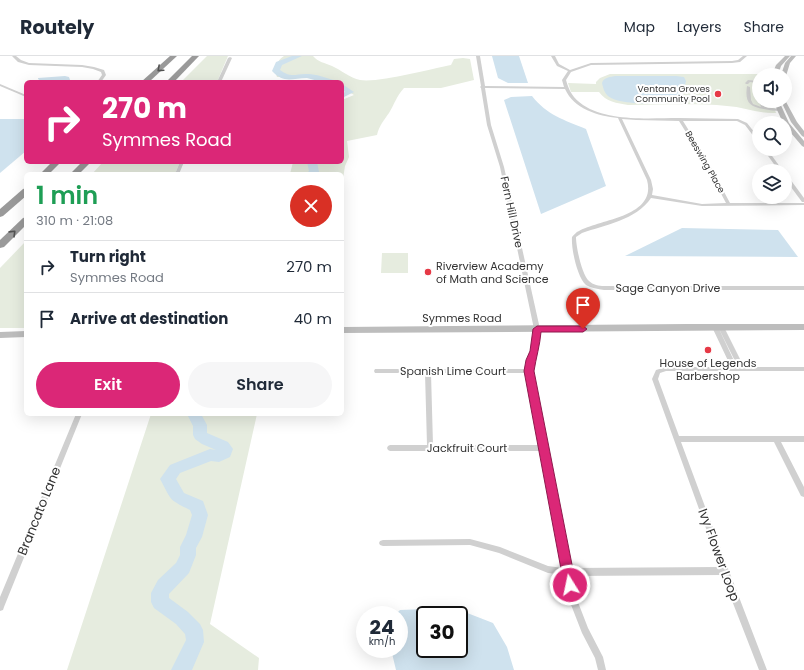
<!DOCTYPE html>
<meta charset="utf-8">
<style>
:root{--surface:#fff;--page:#f6f6f7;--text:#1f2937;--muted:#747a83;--line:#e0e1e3;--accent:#db2777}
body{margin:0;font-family:Poppins,sans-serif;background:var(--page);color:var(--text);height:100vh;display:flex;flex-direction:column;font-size:15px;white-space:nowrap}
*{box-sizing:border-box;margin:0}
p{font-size:13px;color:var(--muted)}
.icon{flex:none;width:22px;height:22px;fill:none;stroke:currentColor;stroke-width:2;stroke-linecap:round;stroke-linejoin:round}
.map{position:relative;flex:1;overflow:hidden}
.drawer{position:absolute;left:24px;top:116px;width:320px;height:244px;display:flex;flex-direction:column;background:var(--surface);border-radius:6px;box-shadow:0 4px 16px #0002}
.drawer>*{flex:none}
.guide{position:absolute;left:24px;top:24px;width:320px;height:84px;border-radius:6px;box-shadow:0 4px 16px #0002;background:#db2777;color:#fff;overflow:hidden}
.fabs{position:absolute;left:752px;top:12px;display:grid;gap:8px}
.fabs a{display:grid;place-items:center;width:40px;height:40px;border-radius:50%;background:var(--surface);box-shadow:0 4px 16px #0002;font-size:20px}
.speed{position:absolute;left:356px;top:550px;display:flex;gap:8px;font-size:20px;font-weight:700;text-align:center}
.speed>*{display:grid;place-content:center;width:52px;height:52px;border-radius:50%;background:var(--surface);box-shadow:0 4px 16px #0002;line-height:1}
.speed small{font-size:10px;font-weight:400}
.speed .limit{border:2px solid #111;border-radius:6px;background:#fff;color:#111}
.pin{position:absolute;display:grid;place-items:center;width:34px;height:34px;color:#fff;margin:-41px -17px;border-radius:50% 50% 50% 0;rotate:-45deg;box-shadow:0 0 4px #0007}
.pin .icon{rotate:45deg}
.me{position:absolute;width:44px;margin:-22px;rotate:350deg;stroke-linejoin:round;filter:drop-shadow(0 0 3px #0008)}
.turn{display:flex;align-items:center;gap:14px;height:84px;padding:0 12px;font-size:18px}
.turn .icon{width:52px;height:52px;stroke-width:2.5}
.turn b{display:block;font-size:28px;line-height:34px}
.round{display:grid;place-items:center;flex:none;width:42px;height:42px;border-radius:21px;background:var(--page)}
.summary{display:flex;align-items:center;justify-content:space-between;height:68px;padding:0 12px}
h1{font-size:24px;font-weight:600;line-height:30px;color:#1e9e55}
.cta{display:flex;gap:8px;margin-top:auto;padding:8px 12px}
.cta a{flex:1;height:46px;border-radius:24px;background:var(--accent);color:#fff;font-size:16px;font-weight:600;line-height:46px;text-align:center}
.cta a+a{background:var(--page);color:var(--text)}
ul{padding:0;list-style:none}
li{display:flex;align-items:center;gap:12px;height:52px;padding:0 12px;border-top:1px solid var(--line)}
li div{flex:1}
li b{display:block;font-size:15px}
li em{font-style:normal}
header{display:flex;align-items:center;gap:24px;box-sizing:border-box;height:56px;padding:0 20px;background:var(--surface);border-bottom:1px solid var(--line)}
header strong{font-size:19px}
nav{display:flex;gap:22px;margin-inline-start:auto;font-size:14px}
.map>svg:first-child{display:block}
.green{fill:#e6ecdf}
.water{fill:#cfe2ee;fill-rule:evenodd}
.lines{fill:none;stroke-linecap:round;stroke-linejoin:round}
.river{fill:#cfe2ee;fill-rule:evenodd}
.street{fill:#d0d0d0;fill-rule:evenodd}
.secondary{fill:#bdbdbd;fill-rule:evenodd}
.highway{fill:#9a9a9a;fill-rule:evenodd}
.oneway{stroke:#525252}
.route{fill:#db2777;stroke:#8e194d}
.poi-dot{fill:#e63946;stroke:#fff;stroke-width:1.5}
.labels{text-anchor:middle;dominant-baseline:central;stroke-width:4;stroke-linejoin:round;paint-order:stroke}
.far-poi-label{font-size:9px;fill:#333;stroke:#fff;text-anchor:end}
.far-street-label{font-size:9px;fill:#333;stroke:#fff}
.street-label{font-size:11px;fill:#333;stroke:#fff}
.poi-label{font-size:11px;fill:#333;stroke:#fff;text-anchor:start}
.near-street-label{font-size:13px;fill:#333;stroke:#fff}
</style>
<header>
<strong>Routely</strong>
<nav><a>Map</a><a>Layers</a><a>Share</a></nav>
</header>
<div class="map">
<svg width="804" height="614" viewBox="0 0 804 614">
<rect width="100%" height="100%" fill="#fff"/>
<g class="green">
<path d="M207,0h21l-11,26h-36z"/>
<path d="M284,0h33h-4c5,6 12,7 19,10 9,4 18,12 28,14 19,3 70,-11 91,-15l3,-6 9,-1 7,1 4,21 -33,8h-37c-8,9 -9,15 -15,25 -5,7 -10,13 -12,22l-30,6 2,16 -4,9 -3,19v-11h-52l3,-12h49v-62l12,-5 -12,-7v-6h-11l-9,-5h-45c-3,-8 -1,-16 7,-21z"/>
<path d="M610,18h157l-8,1v26h13l4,12c-17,1 -32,-6 -49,-7 -32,-3 -66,-1 -99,-1 -11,-2 -22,-3 -29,-13h-28l-3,-9 28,1v-2l4,-4z"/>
<path d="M103,106h77l-5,12h-83z"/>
<path d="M26,185v87h-26v-60z"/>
<path d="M382,197h26v20h-27z"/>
<path d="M151,358h106l-47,210 49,34 -1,12h-191z"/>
</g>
<g class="water">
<path d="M492,0h27l9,27h-20l-10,-5z"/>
<path d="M65,20l4,1 1,3 -2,2h-26l-4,-3v-1z"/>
<path d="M616,20h60l8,1 2,4 -5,20 -3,1c-15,2 -61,4 -71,-7 -3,-3 -4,-8 -5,-12 2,-6 8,-6 14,-7z"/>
<path d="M532,40c15,19 32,24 54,33l20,57 -65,28 -37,-114 7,-3z"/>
<path d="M0,63h26v32l-26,22z"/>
<path d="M682,172l96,2 20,27 -173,-1z"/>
<path d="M425,553h32l36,14 14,24 7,23h-118l-5,-21h8v-34h-4l5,-5zM425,559h34v34h-34z"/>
</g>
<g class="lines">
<g class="river">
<path d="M292,0h10l-20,9 -2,5c12,9 16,3 28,4 8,0 18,4 26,6l1,2c-4,0 -9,0 -13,0 -5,-1 -10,-3 -15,-4 -15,0 -23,6 -35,-7l4,-9z"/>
<path d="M342,28l12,8 -12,6v-5l3,-1 -3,-2z"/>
<path d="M307,106h10l2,10 -2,2h-11l3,-3z"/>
<path d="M187,358h14l6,11v8l21,9 5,7 -3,8 -11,5 -8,-1 -31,12 -4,6 8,14 19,8 5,14 -6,22 -6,11v7l-7,18 -20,21v4l19,14 12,12 3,6 1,12 -12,28h-21l15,-30 -1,-6 -9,-10 -22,-16 -3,-6v-9l7,-13 18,-17 4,-8v-8l6,-12 6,-20 -2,-5c-22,-11 -18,-9 -30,-31l10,-14 40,-16 6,1 -14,-6 -7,-5 -2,-4v-9z"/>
</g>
<g class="street">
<path d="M12,0h4l5,4 8,3 53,2 12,2 10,3 2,5 -5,7h-4l5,-7 -1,-3 -8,-3 -11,-2 -53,-2 -11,-3z"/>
<path d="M476,0h4l5,30 79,1 -2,-7 6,-9 -11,-5 -6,-10h4l4,8 11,6 21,-7 141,-2 6,-1 5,-4h4l-7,6 -8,1 -141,2 -20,7 -5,8c3,11 7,18 17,25 26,17 67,13 96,13 20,0 40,1 59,1l9,4 12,15v4h-1l-13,-17 -8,-4h-54l23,37 24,45h74v2l-102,1 -51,-8c-15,22 -46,27 -69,35l-6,4c0,10 6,38 13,44 4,4 10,5 15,5h200v4h-200c-6,-1 -13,-2 -18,-5 -9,-8 -15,-37 -14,-48 2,-2 4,-5 7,-6 21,-12 78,-14 68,-51l-29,-62c-20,-2 -44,-9 -53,-29l-80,-1 6,37 13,42 36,162 -2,22 -4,9 -2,11 38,197 150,-1 -68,-188 4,-9 10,-3h65l-19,-40 3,-2 3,2 19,40h1l-20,-40 1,-1h4l1,1 20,40h60v4h-138l-6,2 -2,6 21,57h125v6h-23l23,45v10l-3,-1 -27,-54h-93l48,129 38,99h-8l-37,-95 -150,1 4,21 12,31 15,29 3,13h-8l-3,-12 -13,-25 -14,-36 -4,-22 -16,-2 -49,-20 -29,-8 -87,1 -3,-1 -1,-2 1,-2 3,-1 87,-1 30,8 48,19 15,2 -22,-117h-151l-2,-1 -1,-2 1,-2 2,-1h37l-2,-72h-50l-1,-2 1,-2h151l2,-9 4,-9 2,-22 -34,-162 -13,-42 -6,-37 -1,-1 1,-1zM622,63l14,1 43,1 23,37 24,45 -24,1 -50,-9 1,-6 -2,-9zM431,317h95l14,72h-107z"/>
<path d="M230,1l2,1 -11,24h-4l11,-24z"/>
<path d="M748,24l11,1v14l-2,-1v-11l-7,-1 -2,2h-2l-1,-1z"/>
<path d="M0,28l26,11v2l-26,-11z"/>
<path d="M747,30l3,1 1,13 2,4 8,3 -2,-6h4l2,6 14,2h1v2c-5,0 -11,-1 -16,-2 -16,-2 -19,-8 -17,-23z"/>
<path d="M763,93h4l16,22h-4z"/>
<path d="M180,106h4l-5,12h-4z"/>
<path d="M785,119h2l17,23v4h-2l-17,-23z"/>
<path d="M76,358h6l-78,193 -1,3 -3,1v-14z"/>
</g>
<g class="secondary">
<path d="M785,0h5l-9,10 -3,9h-6l4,-10z"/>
<path d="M791,0h5l-6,7 -4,13 -5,-1 4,-12z"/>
<path d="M785,44l12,22 7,9v6l-2,-1 -11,-14 -10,-21h4z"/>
<path d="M773,45h6l10,22 15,18v6l-2,-1 -17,-20v-3h-2z"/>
<path d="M687,268h117v6l-462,3v-6z"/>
<path d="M26,275v6l-26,1v-6z"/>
</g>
<g class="highway">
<path d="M170,0h7l-28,26h-8z"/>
<path d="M192,0h7l-25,26h-8z"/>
<path d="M52,106h9l-12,12h-9z"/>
<path d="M82,106h9l-12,12h-9z"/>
<path d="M26,132v8l-23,20 -3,1v-8l23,-20z"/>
<path d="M26,161v8l-22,22 -4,1v-8l23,-22z"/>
</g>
</g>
<defs><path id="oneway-chevron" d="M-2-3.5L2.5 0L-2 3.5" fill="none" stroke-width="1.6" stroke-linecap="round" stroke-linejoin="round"/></defs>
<g class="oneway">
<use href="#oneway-chevron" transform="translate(160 13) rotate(138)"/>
<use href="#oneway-chevron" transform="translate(13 177) rotate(-44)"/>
</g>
<path class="route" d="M537,270h46l4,3 -4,3h-42c-1,13 -5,26 -7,39l42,214 -2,4 -4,1 -4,-1 -2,-4 -40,-214 2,-11 4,-9 3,-22z"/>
<g class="poi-dot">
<circle cx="718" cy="38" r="4"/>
<circle cx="428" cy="216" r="4"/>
<circle cx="708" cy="294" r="4"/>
</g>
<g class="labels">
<g class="far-poi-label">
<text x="710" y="33">Ventana Groves<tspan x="710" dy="10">Community Pool</tspan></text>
</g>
<g class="far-street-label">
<text transform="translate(705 106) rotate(60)">Beeswing Place</text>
</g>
<g class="street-label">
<text transform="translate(512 156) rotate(78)">Fern Hill Drive</text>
<text x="668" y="232">Sage Canyon Drive</text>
<text x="462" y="262">Symmes Road</text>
<text x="453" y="315">Spanish Lime Court</text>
<text x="467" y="392">Jackfruit Court</text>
</g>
<g class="poi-label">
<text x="436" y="210">Riverview Academy<tspan x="436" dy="13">of Math and Science</tspan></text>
<text x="708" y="307" text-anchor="middle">House of Legends<tspan x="708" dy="13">Barbershop</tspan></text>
</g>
<g class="near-street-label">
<text transform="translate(39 455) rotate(-68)">Brancato Lane</text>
<text transform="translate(719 499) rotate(70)">Ivy Flower Loop</text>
</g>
</g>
</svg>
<div class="fabs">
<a><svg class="icon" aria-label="sound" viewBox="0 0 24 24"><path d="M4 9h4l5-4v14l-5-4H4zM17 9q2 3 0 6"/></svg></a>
<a><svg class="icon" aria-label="search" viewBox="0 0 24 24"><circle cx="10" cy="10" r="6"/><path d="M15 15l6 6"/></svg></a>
<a><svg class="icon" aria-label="layers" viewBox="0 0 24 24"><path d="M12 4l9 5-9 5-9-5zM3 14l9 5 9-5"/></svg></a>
</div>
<div class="speed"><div>24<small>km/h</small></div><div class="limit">30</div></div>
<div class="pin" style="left:583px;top:273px;background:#d93025"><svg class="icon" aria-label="arrive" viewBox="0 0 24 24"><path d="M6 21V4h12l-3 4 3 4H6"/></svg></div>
<svg class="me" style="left:570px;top:529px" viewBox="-20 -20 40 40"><circle r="17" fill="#db2777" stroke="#fff" stroke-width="3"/><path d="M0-11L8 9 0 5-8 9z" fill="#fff"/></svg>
<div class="guide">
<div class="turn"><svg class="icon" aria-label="right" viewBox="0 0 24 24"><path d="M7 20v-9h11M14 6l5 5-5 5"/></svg><div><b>270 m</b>Symmes Road</div></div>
</div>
<section class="drawer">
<div class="summary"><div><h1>1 min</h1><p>310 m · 21:08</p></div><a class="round" style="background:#d93025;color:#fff"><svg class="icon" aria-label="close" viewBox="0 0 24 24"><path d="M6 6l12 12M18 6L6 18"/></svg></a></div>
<ul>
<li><svg class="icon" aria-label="right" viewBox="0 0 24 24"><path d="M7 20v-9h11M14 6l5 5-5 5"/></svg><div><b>Turn right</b><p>Symmes Road</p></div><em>270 m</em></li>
<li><svg class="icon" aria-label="arrive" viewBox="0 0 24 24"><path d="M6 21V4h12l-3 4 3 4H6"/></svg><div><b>Arrive at destination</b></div><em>40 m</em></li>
</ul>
<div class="cta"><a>Exit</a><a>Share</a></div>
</section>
</div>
